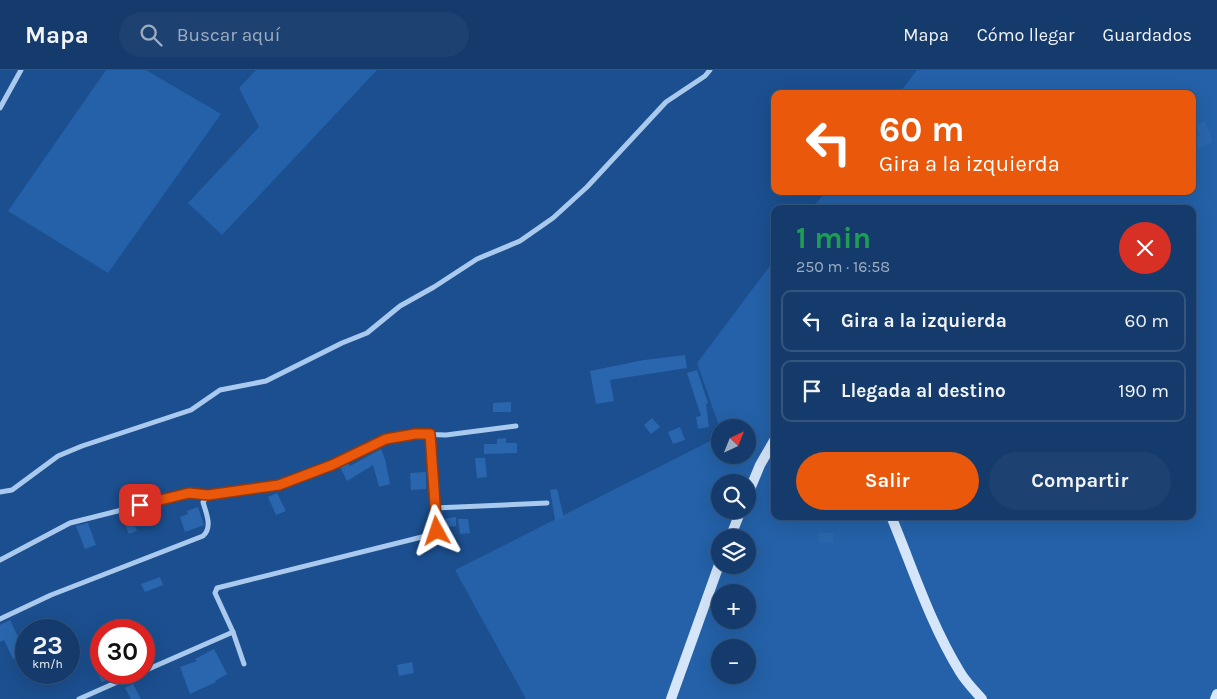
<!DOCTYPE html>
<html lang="es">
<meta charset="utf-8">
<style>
:root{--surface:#143b6b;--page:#1d4271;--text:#f1f3f6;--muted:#9dadc1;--line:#33557e;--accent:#ea580c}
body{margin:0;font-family:Karla,sans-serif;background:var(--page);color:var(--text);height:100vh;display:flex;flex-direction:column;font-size:19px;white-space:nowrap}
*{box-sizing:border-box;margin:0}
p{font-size:16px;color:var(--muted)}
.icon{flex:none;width:28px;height:28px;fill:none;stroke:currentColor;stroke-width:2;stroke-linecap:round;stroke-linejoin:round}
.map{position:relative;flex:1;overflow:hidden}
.sheet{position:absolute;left:771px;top:135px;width:425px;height:315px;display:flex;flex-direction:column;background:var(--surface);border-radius:10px;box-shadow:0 5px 20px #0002,0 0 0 1px var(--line)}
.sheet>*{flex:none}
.banner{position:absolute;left:771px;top:20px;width:425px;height:105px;border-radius:10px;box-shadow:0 5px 20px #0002,0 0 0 1px var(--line);background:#ea580c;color:#fff;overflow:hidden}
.needle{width:32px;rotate:43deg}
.controls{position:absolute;left:711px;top:349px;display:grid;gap:10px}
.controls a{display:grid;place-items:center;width:45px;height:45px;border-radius:50%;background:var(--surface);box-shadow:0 5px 20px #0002,0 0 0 1px var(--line);font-size:25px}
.speed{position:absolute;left:15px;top:549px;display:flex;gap:10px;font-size:25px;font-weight:700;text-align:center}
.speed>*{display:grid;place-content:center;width:65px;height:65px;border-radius:50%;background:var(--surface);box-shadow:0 5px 20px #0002,0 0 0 1px var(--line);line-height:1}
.speed small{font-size:12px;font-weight:400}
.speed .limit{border:8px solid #d22;background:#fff;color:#111}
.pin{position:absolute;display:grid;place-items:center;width:42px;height:42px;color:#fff;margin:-21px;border-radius:10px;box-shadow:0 2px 8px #0006}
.me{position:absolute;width:55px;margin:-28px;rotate:355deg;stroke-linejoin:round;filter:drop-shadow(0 0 4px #0008)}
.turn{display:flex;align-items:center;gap:18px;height:105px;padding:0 25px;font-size:22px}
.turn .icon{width:65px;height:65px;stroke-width:2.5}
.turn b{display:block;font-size:35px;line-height:42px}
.round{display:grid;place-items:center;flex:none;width:52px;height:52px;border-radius:26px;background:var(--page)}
.overview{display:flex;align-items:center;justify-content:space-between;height:85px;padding:0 25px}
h1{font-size:30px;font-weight:700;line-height:38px;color:#1e9e55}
.button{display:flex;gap:10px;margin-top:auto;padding:10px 25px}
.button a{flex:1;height:58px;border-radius:30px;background:var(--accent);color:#fff;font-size:20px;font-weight:700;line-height:58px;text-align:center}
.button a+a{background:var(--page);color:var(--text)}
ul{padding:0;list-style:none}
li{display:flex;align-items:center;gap:15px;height:62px;margin:0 10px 8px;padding:0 15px;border:2px solid var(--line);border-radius:10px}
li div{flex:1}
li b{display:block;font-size:19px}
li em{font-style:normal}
header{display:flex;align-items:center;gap:30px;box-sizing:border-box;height:70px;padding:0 25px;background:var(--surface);border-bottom:1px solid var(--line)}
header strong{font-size:24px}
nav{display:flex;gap:28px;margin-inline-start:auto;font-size:18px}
.search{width:350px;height:45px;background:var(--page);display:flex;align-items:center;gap:12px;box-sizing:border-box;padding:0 18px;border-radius:28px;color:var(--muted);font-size:19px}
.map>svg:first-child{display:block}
.green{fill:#2461a8;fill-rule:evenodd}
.building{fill:#2a66ad}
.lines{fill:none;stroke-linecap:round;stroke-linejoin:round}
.street{stroke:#a9c9ee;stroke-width:5}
.secondary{stroke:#d6e6fa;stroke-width:10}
.route-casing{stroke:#983908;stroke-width:12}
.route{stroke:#ea580c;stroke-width:9}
</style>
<header>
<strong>Mapa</strong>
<div class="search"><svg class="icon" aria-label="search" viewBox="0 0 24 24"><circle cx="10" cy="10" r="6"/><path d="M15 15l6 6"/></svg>Buscar aquí</div>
<nav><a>Mapa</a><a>Cómo llegar</a><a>Guardados</a></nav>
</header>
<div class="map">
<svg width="1217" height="629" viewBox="0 0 1217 629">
<rect width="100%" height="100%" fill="#1b4f8f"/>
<g class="green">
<path d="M106,0h40l75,44 -113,159 -100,-62z"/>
<path d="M256,0h121l-155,165 -34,-32 71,-76 -20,-39z"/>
<path d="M917,0h300v629h-691l-71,-129 265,-134v19h28v-27h-28v1l-23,-66 78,-104v257h417v-307h-380l14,-18h366v-97h-293zM720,412h28v28h-28zM720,468h28v27h-28zM720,522h28v28h-28zM720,578h28v27h-28z"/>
</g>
<g class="building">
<path d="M1205,51l8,21 -14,6 -4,-10 5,-2 -4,-11z"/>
<path d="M685,285l2,13 -77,12 4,21 -18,3 -6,-33 54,-11z"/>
<path d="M697,300l11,33 -2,1 3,23 -11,2 -2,-12 5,-1 -14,-43z"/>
<path d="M511,332v10h-18v-9z"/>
<path d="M652,348l8,9 -9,7 -7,-9z"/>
<path d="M680,357l5,13 -12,4 -5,-12z"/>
<path d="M506,368v5h11v10l-33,1v-10h13v-5z"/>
<path d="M381,379l4,10 5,25 -11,3 -6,-22 -26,16 -7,-14 8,-4 2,3z"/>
<path d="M475,388h10l2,19 -10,1z"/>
<path d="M426,402v17l-15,1 -1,-17z"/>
<path d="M557,419l7,29 -9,2 -5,-30z"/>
<path d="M277,423l9,18 -10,4 -8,-18z"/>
<path d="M198,437l6,18 -19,7 -5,-15 8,-3 -1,-3z"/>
<path d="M456,447v9l-15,2v-9z"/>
<path d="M132,448l5,13 -8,3 -5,-12z"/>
<path d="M458,449h10l2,14 -10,1z"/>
<path d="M88,453l8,22 -11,4 -9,-23z"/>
<rect x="819" y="463" width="14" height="10"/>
<path d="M160,507l3,8 -18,7 -4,-8z"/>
<path d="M51,549l4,11h-31v-1z"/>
<path d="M10,550l12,25 4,-2v10l-13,6 -9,-19 -4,2v-17z"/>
<path d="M214,579l13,25 -12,7 1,1 -26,12 -10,-27 17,-6 -2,-2z"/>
<path d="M412,592l2,11 -15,3 -2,-11z"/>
<path d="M97,602h26l-21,10z"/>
<path d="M133,614l8,15h-10l-6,-11z"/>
</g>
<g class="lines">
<g class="street">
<path d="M0,38l21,-38"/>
<path d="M0,422l12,-2 46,-34 24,-10 109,-36 29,-20 46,-9 76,-38 25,-10 33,-27 34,-19 43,-28 43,-18 33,-23 34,-31 79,-85 39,-26 5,-6"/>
<path d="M435,438l112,-5"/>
<path d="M0,490l70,-37 119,-30 19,2"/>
<path d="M0,549l51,-24 152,-59c10,-9 3,-23 0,-34l5,-7 71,-10 53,-20 54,-26 29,-5 31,1 70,-9"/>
<path d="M244,594l-11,-32 -18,-39 2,-5 217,-54 3,-3 -6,-97"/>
<path d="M144,601l89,-39"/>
<path d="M79,629l61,-27"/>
</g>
<g class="secondary">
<path d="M748,424l12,-29 15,-26"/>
<path d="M891,446c22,53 39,107 69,156 6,10 14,18 22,27"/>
<path d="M730,468l11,-28"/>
<path d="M671,629l49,-137"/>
<path d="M1215,629l2,-5"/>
</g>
</g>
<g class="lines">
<g class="route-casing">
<path id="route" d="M140,435l49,-12 19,2 71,-10 53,-20 54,-26 29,-5h15l7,97"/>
</g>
<use href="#route" class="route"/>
</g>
</svg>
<div class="controls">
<a><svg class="needle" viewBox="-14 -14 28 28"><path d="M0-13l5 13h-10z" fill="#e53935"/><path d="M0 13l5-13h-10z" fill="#9dadc1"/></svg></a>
<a><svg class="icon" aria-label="search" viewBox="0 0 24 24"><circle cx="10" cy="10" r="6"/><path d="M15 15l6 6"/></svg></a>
<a><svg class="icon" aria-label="layers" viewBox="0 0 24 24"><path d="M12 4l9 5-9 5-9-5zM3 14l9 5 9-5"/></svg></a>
<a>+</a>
<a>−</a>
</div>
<div class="speed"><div>23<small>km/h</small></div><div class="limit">30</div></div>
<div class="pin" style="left:140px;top:435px;background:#d93025"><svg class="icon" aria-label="arrive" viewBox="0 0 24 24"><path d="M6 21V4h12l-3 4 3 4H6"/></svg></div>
<svg class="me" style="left:437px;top:461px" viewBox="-20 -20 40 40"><path d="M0-17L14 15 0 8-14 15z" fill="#ea580c" stroke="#fff" stroke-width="4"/></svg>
<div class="banner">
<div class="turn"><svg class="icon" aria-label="left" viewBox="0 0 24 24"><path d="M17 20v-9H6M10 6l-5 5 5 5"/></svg><div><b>60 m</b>Gira a la izquierda</div></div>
</div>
<section class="sheet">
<div class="overview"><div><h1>1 min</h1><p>250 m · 16:58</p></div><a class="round" style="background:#d93025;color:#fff"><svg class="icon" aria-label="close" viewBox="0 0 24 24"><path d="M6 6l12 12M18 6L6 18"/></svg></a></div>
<ul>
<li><svg class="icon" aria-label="left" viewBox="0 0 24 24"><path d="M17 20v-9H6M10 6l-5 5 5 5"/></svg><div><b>Gira a la izquierda</b></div><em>60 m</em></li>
<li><svg class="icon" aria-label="arrive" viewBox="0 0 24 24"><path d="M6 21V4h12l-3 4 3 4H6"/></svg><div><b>Llegada al destino</b></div><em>190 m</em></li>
</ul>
<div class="button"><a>Salir</a><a>Compartir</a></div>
</section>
</div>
